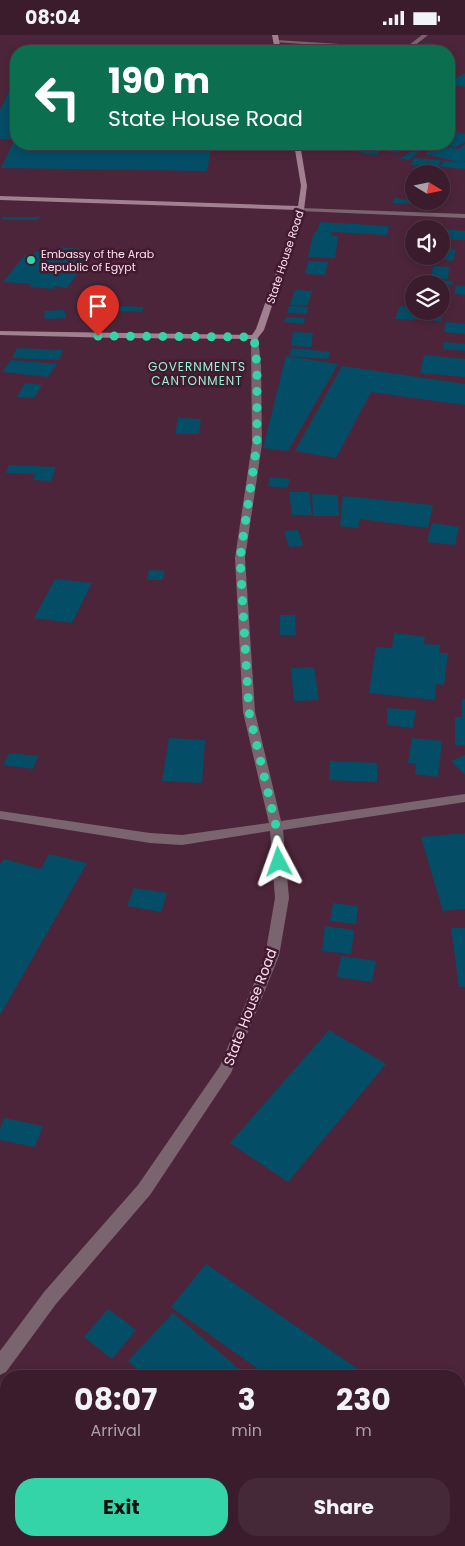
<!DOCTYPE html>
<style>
:root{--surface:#3a1c2c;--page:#452938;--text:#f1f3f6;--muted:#aba1a9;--line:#543a48;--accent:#34d4a8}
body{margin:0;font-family:Poppins,sans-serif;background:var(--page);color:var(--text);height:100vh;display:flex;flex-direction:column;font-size:19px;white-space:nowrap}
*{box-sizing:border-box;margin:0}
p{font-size:16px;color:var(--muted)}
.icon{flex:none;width:28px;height:28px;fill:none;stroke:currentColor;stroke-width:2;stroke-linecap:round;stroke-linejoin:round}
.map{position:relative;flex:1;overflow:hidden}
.sheet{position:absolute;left:0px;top:1335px;width:465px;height:176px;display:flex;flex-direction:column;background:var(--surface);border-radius:20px 20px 0 0;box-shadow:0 2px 8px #0003,0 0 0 1px var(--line)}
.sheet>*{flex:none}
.banner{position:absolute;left:10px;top:10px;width:445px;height:105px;border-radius:20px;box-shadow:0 2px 8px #0003,0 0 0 1px var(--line);background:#0b6e4f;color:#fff;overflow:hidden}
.needle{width:32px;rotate:100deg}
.buttons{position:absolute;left:405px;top:130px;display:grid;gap:10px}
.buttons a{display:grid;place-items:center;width:45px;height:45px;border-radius:50%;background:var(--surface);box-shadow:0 2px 8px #0003,0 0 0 1px var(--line);font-size:25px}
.pin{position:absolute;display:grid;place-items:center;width:42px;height:42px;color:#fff;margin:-51px -21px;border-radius:50% 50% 50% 0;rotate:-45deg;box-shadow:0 0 5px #0007}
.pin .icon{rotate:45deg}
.me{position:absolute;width:55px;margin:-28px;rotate:356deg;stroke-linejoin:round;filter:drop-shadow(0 0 4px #0008)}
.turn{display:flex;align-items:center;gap:18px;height:105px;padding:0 15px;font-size:22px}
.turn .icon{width:65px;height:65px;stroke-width:2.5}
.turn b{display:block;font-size:35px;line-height:42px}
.eta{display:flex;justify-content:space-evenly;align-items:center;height:85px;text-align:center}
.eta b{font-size:30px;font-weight:700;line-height:35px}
.button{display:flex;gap:10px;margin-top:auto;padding:10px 15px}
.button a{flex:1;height:58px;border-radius:20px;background:var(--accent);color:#111;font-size:20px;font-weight:700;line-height:58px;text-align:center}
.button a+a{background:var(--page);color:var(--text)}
.status{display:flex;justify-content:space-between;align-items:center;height:35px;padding:0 25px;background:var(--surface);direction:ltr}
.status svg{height:14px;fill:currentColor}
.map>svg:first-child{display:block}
.building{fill:#044d67}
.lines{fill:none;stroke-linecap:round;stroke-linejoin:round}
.minor{fill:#7a656f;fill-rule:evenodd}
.secondary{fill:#a1808f;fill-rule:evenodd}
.route{stroke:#34d4a8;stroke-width:9;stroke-dasharray:0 16.2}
.poi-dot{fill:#34d4a8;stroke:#421a2f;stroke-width:2}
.labels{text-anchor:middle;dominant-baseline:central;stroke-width:5;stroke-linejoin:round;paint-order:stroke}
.far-poi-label{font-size:11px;fill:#fce1ed;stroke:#421a2f;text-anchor:start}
.far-street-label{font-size:11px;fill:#fce1ed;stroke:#421a2f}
.far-neighbourhood-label{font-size:12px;letter-spacing:1px;fill:#96f2d1;stroke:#421a2f}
.street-label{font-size:14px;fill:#fce1ed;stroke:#421a2f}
</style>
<div class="status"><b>08:04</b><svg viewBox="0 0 49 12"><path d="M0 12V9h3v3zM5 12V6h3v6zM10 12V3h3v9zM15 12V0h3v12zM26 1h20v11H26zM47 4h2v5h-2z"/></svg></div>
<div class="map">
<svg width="465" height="1511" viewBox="0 0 465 1511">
<rect width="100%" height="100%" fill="#4d253a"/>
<g class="building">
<path d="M426,7l10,2 -10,6 -10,-1z"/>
<path d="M158,9l35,1 -1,3 7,1 -1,2h-44z"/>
<path d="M353,13l19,1 4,2h-29z"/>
<path d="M465,38v14l-16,-3v-1z"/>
<path d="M13,49h3v60h196l-5,27 -206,-3 14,-29h-15v-29z"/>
<path d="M449,96l16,3v8l-9,5 -13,-2 6,-1z"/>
<path d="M328,109l13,1 -2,4 -13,-1z"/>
<path d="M352,109h37l-13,11 -31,-5z"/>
<path d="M390,109h17l-9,9 -15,-2z"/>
<path d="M410,109h18l-19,16 -12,-2 6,-1 9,-7 -8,-1z"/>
<path d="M431,109l28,5 6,-5v17l-6,1 -34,-8 8,-7 -6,-1z"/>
<path d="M414,123l27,2 -3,7 -27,-2z"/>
<path d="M443,126l22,1v7l-25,-2z"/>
<path d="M394,163l20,2v1h12l-1,4 -32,-2z"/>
<path d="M2,182h38l-2,3h-37z"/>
<path d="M320,187l69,4 -2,9 -70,-4z"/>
<path d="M441,194l24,2v9l-24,-1z"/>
<path d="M316,196l16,1 -1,4h7l-3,22 -27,-1 5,-22z"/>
<path d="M60,212l21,2 -2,2 14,1 -26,36 -12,-2 -2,3 -23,-2 1,-3 -28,-2 22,-27 7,1 4,-5 20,2z"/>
<path d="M441,213l15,1 -3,12 -26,-3 1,-2h13z"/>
<path d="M308,226l20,1 -3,13 -20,-1z"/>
<path d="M433,231l16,1 -1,12 -17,-1z"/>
<path d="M427,244l26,2 -1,4 -26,-2z"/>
<path d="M456,250l9,1v9l-11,-1z"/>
<path d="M441,251l9,1 -9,34 -46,-2 5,-13 14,1v4h27z"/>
<path d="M295,255l17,1 -5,15 -17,-1z"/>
<path d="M121,271l23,1 -2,5 -23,-1z"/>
<path d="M289,271l19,1 -1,7 -20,-1z"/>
<path d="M64,275l2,8 -21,1 -1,-8z"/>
<path d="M286,282l19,1 -1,6 -20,-2z"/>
<path d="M446,287l19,2v10l-21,-2z"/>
<path d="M293,297l20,1 -2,14 -20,-1z"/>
<path d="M444,307l21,2v7l-22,-2z"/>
<path d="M17,313l46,2 -4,10 -47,-2z"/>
<path d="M292,313l38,4 -2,7 -39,-3z"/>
<path d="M424,320l41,4v18l-45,-4z"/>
<path d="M286,321l52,8 -50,87 -25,-3z"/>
<path d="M11,325l46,4 -9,13 -46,-5z"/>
<path d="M342,331l123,18v21l-94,-13 -35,66 -41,-7z"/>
<path d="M25,348l17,2 -8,13 -17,-1z"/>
<path d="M178,383l23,1 -2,15h-24z"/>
<path d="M9,430l47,2 -5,14 -18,-1 2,-6 -29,-1z"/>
<path d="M270,442l20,2 -3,9 -19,-2z"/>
<path d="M289,457h20l3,23h-20z"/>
<path d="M312,459l26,1 1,21h-26z"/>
<path d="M343,461l90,9 -5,23 -68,-9 -2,9 -18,-2z"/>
<path d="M432,488l27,4 -4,18 -28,-3z"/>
<path d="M298,495l5,16 -14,1 -5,-16z"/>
<path d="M149,535l16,1 -2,9h-16z"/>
<path d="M55,544l37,4 -20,40 -38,-5z"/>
<path d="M280,580h15l1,20h-16z"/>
<path d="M394,598l31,4 -1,7 16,1 -1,8h9l-4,32 -8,-1 -1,16 -66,-7 7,-46 16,1z"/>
<path d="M314,632l5,33 -25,1 -3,-33z"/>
<path d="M462,664h3v47l-10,-1v-28h7z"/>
<path d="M387,673l29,2 -3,18 -26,-3z"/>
<path d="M169,703l36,2 -3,43 -40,-2z"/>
<path d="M412,703l30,3 -4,36 -23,-3 1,-10 -8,-1z"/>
<path d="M9,718l29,3 -5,13 -30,-4z"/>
<path d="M465,720v20l-14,-14z"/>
<path d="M330,726l47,2v19l-48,-2z"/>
<path d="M465,798v76l-22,2 -22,-74z"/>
<path d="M49,819l38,9 -87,152v-150l4,-6 37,10z"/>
<path d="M134,853l33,5 -6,19 -34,-6z"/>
<path d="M333,868l25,3 -2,18 -26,-3z"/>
<path d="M325,891l29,4 -3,24 -29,-3z"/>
<path d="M451,893h14v59h-6z"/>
<path d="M341,921l35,5 -4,21 -35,-5z"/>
<path d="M329,995l57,34 -98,118 -58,-39z"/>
<path d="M4,1083l39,8 -8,21 -35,-7v-11z"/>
<path d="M206,1229l162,112h-100l-97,-69z"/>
<path d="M108,1274l28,21 -24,29 -28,-22z"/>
<path d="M173,1278l73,62 -101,1 -17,-15z"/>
<path d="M459,1374l6,4v126l-4,7h-113l4,-6h107z"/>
</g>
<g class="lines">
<g class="minor">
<path d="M422,0h6l-20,16 -135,-9 3,-2 129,8z"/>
<path d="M301,173l164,6v4l-166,-7v-2z"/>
<path d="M251,300l7,2 3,29 1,78 -17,114 10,154 26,109 184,-27v8l-182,28 6,68 -10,58 -48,117 -81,122 -94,109 -50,68 -6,3v-24l44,-59 94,-107 82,-119 45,-110 10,-58 -5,-67 -88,14 -32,-2 -150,-24v-8l150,22 32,2 87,-12 -26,-111 -8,-154 17,-114z"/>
</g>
<g class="secondary">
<path d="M272,0h6l3,16h-6z"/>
<path d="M294,109h6l7,42 -3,24 -40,120 -7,9 -140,-1 -117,-3v-4l252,4 4,-6 42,-119 -298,-10v-4l298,10 3,-20z"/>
</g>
</g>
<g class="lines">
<path class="route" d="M98,301l156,1 3,29v78l-17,114 9,154 27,114 3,36"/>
</g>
<circle class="poi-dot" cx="31" cy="225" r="5"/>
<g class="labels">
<g class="far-poi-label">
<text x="41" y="219">Embassy of the Arab<tspan x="41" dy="13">Republic of Egypt</tspan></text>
</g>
<g class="far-street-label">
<text transform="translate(285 222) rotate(-72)">State House Road</text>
</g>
<g class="far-neighbourhood-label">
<text x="197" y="331">GOVERNMENTS<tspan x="197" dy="14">CANTONMENT</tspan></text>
</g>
<g class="street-label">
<text transform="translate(250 972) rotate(-69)">State House Road</text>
</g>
</g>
</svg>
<div class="buttons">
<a><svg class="needle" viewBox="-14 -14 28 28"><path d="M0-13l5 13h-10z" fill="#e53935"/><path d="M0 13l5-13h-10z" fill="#aba1a9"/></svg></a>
<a><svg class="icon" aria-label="sound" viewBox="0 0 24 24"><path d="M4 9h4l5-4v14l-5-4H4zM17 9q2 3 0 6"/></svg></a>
<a><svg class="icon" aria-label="layers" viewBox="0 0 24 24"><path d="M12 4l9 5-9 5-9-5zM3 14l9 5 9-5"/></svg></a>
</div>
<div class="pin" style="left:98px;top:301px;background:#d93025"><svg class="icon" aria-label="arrive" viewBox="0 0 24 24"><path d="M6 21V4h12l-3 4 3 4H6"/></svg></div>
<svg class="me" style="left:279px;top:827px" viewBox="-20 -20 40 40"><path d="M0-17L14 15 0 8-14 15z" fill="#34d4a8" stroke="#fff" stroke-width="4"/></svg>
<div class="banner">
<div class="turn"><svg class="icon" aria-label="left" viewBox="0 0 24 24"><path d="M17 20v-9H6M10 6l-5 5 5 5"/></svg><div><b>190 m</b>State House Road</div></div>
</div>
<section class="sheet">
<div class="eta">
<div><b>08:07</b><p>Arrival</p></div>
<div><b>3</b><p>min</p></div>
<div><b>230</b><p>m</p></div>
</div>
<div class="button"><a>Exit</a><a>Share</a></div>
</section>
</div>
